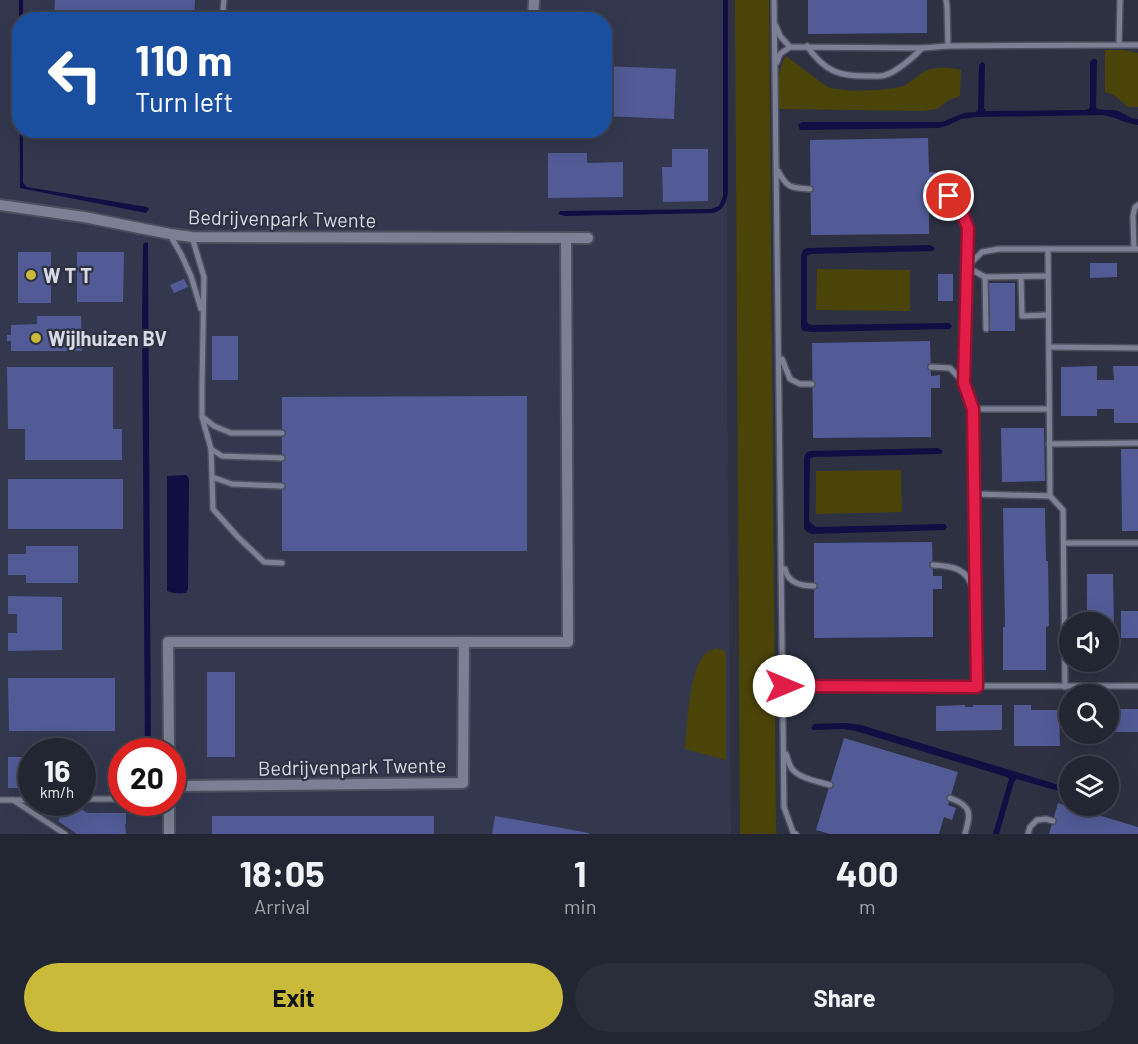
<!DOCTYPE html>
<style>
:root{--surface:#222532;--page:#2a2d3a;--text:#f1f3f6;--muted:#a2a5ac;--line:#3f424d;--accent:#c9ba3a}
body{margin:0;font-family:Barlow,sans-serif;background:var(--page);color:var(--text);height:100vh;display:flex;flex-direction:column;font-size:22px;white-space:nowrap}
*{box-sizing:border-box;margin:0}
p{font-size:20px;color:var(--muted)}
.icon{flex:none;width:33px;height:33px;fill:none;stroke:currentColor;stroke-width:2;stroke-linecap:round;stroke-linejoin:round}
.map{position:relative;height:834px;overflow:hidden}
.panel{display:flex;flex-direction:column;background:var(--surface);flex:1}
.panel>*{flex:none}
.hud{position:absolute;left:12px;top:12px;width:600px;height:126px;border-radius:24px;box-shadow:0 6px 24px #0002,0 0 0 2px var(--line);background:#1a4fa0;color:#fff;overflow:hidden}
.buttons{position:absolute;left:1059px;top:612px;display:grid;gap:12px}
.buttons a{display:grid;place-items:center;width:60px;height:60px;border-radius:50%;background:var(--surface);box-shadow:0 6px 24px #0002,0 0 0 2px var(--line);font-size:30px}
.speed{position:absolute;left:18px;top:738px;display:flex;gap:12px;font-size:30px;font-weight:700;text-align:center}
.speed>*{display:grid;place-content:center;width:78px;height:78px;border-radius:50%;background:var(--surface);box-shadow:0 6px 24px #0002,0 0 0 2px var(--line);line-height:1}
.speed small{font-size:15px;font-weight:400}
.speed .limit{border:9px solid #d22;background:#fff;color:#111}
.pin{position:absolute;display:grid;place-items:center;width:51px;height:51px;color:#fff;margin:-26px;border:3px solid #fff;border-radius:50%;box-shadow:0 2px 6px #0007}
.me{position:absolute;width:66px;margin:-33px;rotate:90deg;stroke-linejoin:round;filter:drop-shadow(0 0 4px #0008)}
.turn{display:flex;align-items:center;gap:21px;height:126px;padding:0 24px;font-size:27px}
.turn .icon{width:78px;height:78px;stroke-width:2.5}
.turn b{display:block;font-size:42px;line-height:51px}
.eta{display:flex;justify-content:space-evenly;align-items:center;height:102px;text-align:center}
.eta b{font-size:36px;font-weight:700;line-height:42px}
.cta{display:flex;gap:12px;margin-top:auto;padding:12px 24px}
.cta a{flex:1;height:69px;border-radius:36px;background:var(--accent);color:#111;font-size:24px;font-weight:700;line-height:69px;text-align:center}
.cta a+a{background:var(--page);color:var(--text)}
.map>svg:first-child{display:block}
.built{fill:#33384f;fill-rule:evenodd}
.green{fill:#4b4409}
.water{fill:#100e42}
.building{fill:#525b96}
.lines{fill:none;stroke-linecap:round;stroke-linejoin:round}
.lane-casing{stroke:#4c4f5e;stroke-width:8}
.street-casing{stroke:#4c4f5e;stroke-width:14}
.lane{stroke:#7b8094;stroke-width:5}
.street{stroke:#7b8094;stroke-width:10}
.route-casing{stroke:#92132f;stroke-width:15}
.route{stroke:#e11d48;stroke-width:10}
.poi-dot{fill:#c9ba3a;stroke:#2d3142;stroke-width:2}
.labels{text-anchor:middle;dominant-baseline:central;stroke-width:4.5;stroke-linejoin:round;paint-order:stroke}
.street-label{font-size:20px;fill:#d7d9e5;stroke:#2d3142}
.poi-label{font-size:20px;font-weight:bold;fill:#d7d9e5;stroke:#2d3142;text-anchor:start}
</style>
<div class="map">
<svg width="1138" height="834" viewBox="0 0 1138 834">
<rect width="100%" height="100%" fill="#2d3142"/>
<path class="built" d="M0,0h727v383l4,451h-731zM20,20h584v110h-584zM32,752h50v50h-50zM122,752h50v50h-50z"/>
<g class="green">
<path d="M735,0h34l7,832 1,2h-37z"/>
<path d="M1105,50h19l14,3v54h-10l-14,-12 -9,-3z"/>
<path d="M786,56l40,30c15,7 57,5 74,1 10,-3 15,-10 24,-15 11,-6 24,-5 37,-2l-1,26 -11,4 -12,9 -14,2 -144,-2c0,-18 -3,-38 7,-53z"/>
<path d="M817,269l93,1v41l-94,-1z"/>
<path d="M901,470l1,42 -86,2v-43z"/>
<path d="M716,648l10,3v109l-41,-11c2,-22 4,-83 22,-97 1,-1 8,-3 9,-4z"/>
</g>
<g class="water">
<path d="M19,0h4v19l-3,1v110l3,1v52l4,4 120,20 2,2 -3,4 -126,-25z"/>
<path d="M723,0h5v191c-1,11 -4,18 -14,22l-149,3 -7,-2 2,-3 151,-2 8,-3 4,-10z"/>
<path d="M1093,59l4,1 -1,48c7,3 14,1 22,3 7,3 12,8 20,8v6c-11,-1 -22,-8 -35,-10l-126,2 -16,2 -12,6 -10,3 -139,2 -2,-5 4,-3h140l22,-9 12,-1 2,-2 1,-45 3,-3 3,2 -1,44 2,3 99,-1 4,-1 1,-3v-44z"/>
<path d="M146,242l2,1 3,509 -6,-1 -3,-430 1,-77z"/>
<path d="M930,245l5,3 -2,3 -122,3 -4,2v65l1,3 5,1 136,-2 3,3 -2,3 -138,3 -9,-1 -2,-3v-72l2,-6 4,-2z"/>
<path d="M938,448l5,3 -2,3 -127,3 -4,2 -1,62 4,4 4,2 128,-3 2,3 -2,3 -133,4 -5,-2 -3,-4v-70l2,-5 4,-2z"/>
<path d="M186,475l2,2 1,3 -1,109 -2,4c-7,1 -14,0 -19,-2v-115z"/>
<path d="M845,723l16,2 208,63v6l-52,-15 -3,3 -15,52h-6l16,-55 -2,-2 -151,-46 -13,-2 -30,1 -2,-2 3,-4z"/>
</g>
<g class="building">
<path d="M55,0h140l-1,20h-140z"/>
<path d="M808,0h119v33l-119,1z"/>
<path d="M604,66l72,3 -2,50 -70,-3z"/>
<path d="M928,138l1,34 9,1 1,12h-10v49l-118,1 -1,-95z"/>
<path d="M672,149h36v52l-45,1 -1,-35h10z"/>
<path d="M548,153h39v10l36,-1v35l-75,1z"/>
<rect x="18" y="252" width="33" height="51"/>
<path d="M77,252h47l-1,50h-46z"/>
<path d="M1090,263h27v14l-27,1z"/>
<rect x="938" y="274" width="15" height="27"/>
<path d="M184,279l4,8 -14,6 -4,-8z"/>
<path d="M989,283h26v48h-25z"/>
<path d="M37,316h44l1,35h-71v-10h-4v-6h4v-10l26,-1z"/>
<rect x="212" y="336" width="26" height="44"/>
<path d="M930,341l1,35 9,-1v13h-9v49l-118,1 -1,-95z"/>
<path d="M1097,366v14h17l-1,-14h25v57h-24v-14h-17v7h-36v-49z"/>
<path d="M7,367h106v62h9v31h-97v-31h-17z"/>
<path d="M527,396v155h-245v-154z"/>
<path d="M1001,428h43l1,53 -43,1z"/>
<path d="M1121,449h17v82h-16z"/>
<rect x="8" y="479" width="115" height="50"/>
<path d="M1003,508h42l1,53h2l1,65 -3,1v43h-43v-43h2z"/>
<path d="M932,542l1,34h9v13h-9v48l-119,1v-95z"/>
<path d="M26,546h52v37h-52v-8h-18v-21h18z"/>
<path d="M1087,574h26l1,52h-6v-4h-21z"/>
<path d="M8,596l54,1v53l-54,1v-18h9v-19h-9z"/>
<rect x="1121" y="611" width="17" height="27"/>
<rect x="207" y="672" width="28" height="85"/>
<path d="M8,678h107v53h-106z"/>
<path d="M965,705v2h8v-2h29v25l-66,1v-25z"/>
<path d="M1014,705h17v5h28l1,36h-46z"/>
<rect x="1108" y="709" width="30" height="23"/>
<path d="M844,738l114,34 -10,33 8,3 -4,12 -8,-3 -5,17h-109l-14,-4z"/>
<rect x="8" y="757" width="24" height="31"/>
<rect x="108" y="783" width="14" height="9"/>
<path d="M70,802l17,11h39v11h-1l1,10h-49l-19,-13 5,-8 1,1 2,-3 -1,-1z"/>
<path d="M1058,803l80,24v7h-89z"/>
<rect x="212" y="816" width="222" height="18"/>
<path d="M495,816l94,17v1h-97z"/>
</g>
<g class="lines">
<g class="lane-casing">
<g id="lane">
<path d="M774,0l10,807 9,25 3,2"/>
<path d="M946,0l1,6 1,40"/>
<path d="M222,20l2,-20"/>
<path d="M776,26l4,10 10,11"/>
<path d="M1119,45h19"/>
<path d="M807,46c18,26 33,31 64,30 4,0 10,1 14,-1 10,-2 30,-19 37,-27"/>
<path d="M777,62l3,-8 10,-7 132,1 26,-2 171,-1 1,-45"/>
<path d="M778,171c9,17 13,17 32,18"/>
<path d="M929,196c6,-1 14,-2 19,0 25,9 20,51 19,71l18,10 63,-1"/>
<path d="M170,235l11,19 10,22 10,33"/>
<path d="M192,237l12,40 -2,108v32l9,32 11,7 60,2"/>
<path d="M1048,249l2,247 13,14 2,177"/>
<path d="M1134,249l-1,-33 2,-9 3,-2"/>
<path d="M985,277l1,52"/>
<path d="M1021,277l1,39 26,-1"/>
<path d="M1049,347l89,1"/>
<path d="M782,359l8,20 10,5h12"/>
<path d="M931,367l19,1 14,15"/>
<path d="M973,409h75"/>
<path d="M204,418l10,8 17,7h51"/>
<path d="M1049,444l89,-1"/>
<path d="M211,449l1,28 20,7 50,2"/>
<path d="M212,477l1,32 25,28 26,25 18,1"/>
<path d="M975,494l75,2"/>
<path d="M1064,543h74"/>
<path d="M933,565c19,1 35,3 40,25"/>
<path d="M785,569c3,14 16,17 29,17"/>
<path d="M784,686h354"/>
<path d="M977,687l-4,-281 -9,-23 3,-116 15,-15 17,-3h139"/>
<path d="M786,754c2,5 3,11 6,15 9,10 25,12 38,16"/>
<path d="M950,798c22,8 21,15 15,36"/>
<path d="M82,799h40"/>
<path d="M0,800h32"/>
<path d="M13,800l52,34"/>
<path d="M1028,834l2,-7 7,-7 9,-1 7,2"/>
</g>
</g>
<g class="street-casing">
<g id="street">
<path d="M533,20l1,-20"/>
<path d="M0,205l84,12 86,17 22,3 396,1"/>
<path d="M169,752l-1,-110h400l-2,-404"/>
<path d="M172,786l291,-3 1,-141"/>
<path d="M169,802v32"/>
</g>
</g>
<use href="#lane" class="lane"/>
<use href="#street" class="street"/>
</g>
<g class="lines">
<g class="route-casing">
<path id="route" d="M784,686l193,1 -4,-278 -9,-26 4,-155 -10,-25 -9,-7"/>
</g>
<use href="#route" class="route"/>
</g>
<g class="poi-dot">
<circle cx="31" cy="275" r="6"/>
<circle cx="36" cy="338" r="6"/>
</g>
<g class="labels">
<g class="street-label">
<text transform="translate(282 218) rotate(1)">Bedrijvenpark Twente</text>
<text transform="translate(352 766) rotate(-1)">Bedrijvenpark Twente</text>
</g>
<g class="poi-label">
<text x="43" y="275">W T T</text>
<text x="48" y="338">Wijlhuizen BV</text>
</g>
</g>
</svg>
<div class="buttons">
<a><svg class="icon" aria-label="sound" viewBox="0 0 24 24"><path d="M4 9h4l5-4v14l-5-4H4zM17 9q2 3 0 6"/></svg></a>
<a><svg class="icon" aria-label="search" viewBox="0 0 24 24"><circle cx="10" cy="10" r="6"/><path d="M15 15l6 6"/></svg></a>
<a><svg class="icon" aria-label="layers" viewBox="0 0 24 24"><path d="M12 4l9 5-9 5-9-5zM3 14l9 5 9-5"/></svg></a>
</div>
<div class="speed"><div>16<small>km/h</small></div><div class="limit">20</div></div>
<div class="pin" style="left:949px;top:196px;background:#d93025"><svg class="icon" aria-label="arrive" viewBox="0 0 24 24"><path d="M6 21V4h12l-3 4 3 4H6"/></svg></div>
<svg class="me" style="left:784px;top:686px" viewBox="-20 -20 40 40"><circle r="19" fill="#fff"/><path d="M0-13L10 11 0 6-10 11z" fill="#e11d48"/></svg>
<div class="hud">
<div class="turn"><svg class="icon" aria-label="left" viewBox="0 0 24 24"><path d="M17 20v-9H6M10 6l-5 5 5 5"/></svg><div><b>110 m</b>Turn left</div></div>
</div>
</div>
<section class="panel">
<div class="eta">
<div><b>18:05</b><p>Arrival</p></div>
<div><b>1</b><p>min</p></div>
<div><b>400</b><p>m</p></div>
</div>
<div class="cta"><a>Exit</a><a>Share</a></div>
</section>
